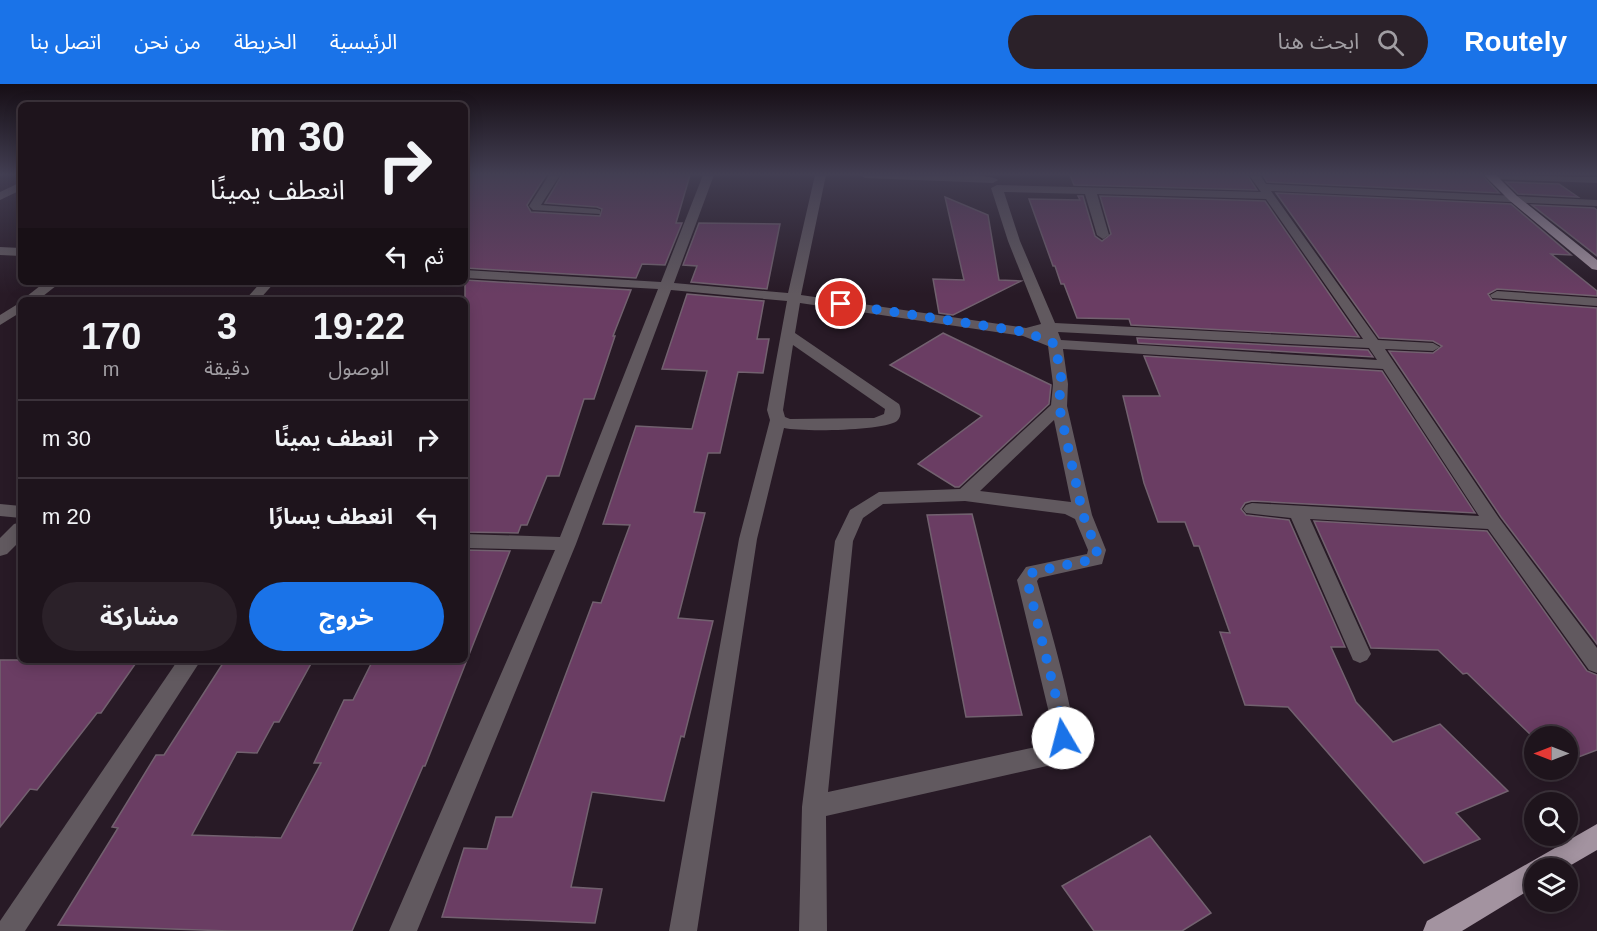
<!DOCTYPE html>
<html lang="ar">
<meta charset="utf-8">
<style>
:root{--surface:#1e141c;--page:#2b2129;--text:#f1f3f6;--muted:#a19ea3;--line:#3c333b;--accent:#1a73e8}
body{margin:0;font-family:Arial,"Noto Sans Arabic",sans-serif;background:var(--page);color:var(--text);direction:rtl;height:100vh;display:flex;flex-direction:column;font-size:22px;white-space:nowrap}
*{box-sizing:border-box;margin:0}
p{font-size:20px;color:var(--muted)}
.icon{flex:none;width:33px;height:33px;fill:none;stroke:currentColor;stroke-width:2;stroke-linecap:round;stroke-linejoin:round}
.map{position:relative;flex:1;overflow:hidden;direction:ltr}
.side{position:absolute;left:18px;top:213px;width:450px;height:366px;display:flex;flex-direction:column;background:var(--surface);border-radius:9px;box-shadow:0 3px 15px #0003,0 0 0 2px var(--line);direction:rtl}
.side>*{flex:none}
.banner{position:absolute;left:18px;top:18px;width:450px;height:183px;border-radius:9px;box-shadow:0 3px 15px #0003,0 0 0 2px var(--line);direction:rtl;background:#1e141c;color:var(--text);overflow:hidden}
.needle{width:39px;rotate:270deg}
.buttons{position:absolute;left:1524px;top:642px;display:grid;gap:12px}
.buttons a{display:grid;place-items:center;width:54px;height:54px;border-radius:50%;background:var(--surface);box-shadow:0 3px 15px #0003,0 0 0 2px var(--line);font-size:30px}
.pin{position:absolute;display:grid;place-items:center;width:51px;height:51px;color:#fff;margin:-26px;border:3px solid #fff;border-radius:50%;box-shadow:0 2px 6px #0007}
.me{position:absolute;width:66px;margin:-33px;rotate:352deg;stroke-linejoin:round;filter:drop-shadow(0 0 4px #0008)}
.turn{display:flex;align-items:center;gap:21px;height:126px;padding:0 24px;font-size:27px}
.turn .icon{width:78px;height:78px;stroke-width:2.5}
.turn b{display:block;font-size:42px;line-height:51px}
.then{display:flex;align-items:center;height:57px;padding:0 24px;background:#0003;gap:12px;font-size:22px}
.eta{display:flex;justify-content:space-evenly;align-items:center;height:102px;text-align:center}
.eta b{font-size:36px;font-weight:700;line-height:42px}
.primary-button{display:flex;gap:12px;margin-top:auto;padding:12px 24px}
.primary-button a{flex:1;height:69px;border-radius:36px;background:var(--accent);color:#fff;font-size:24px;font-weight:700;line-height:69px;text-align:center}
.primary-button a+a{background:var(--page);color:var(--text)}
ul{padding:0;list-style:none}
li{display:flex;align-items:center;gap:18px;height:78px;padding:0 24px;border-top:2px solid var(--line)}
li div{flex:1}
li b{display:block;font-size:22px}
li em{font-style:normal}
header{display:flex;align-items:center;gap:36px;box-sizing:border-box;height:84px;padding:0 30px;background:var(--accent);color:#fff}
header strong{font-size:28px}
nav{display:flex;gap:33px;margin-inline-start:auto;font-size:21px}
.search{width:420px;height:54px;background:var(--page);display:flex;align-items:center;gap:15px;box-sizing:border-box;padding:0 21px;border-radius:33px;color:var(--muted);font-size:22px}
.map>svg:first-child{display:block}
.building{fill:#6a3d63;stroke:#72616f;stroke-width:1.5}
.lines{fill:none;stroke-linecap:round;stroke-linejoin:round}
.minor{fill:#61595f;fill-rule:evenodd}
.major{fill:#a393a0;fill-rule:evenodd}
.route{stroke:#1a73e8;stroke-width:10;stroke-dasharray:0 18}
</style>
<header>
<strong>Routely</strong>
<div class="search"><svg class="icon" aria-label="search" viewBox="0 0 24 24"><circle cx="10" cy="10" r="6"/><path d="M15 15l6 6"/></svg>ابحث هنا</div>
<nav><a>الرئيسية</a><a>الخريطة</a><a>من نحن</a><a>اتصل بنا</a></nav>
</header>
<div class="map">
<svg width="1597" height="847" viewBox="0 0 1597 847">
<rect width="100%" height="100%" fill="#281a26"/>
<g class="building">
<path d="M465,91h81l-19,30 4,7 69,4 2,-7 -5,-2 -52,-4 17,-28h128l-14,48h6l-17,42 -23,-1 -6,14 -171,-10z"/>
<path d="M1070,91h177l10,15 -183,-5z"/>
<path d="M1263,91h219l17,18 -232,-11z"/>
<path d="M1506,98l53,2 19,13 -60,-3z"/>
<path d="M1276,109l235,11 60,51 -20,-1 46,37v5l-100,-7 -9,5 4,6 105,8v336l-96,-127 -112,-166 44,2 9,-7 -9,-5 -54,-3z"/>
<path d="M1078,112h5l12,40 7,5 9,-7 -11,-38 165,5 94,136 -228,-12 -2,-6 -52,-1 -13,-34h-3l-6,-18h-2l-24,-67 51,1z"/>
<path d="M945,113l43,18 11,65 22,1 -68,34 -14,-2 -6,-34 31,1z"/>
<path d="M1532,121l62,3 3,2v46z"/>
<path d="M699,139l81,1 -13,65 -76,-7 6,-16 -14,-1z"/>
<path d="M465,196l166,10 -18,46h2l-21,63h-10l-25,77h-12l-20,49h-6l-3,8 -53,-1z"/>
<path d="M687,210l77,7 -7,38h12l-6,34 -25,-1 -18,81h-12l-14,59 11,1 -27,105 35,3 -29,116 -3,-1 -17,65 -72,-9 -21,95 31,2 -7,34 -153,-6 22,-69 23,1 9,-32h16l81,-215 8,1 29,-78 -27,-1 33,-98 56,3 15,-58 -45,-2z"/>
<path d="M943,249l108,52 -2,19 -90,83h-4l-37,-23 64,-48 -92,-51z"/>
<path d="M1137,254l231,12 5,7 -235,-14z"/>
<path d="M1144,272l238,15 93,142 -223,-12 -7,2 -4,6 5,6 43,5 56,127h-14l25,55 37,40 47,-18 68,67 -52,22 24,26 -56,24 -136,-156 -43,-2 -25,-73 10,1 -31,-87h-5l-9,-24h-27l-14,-39 -21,-87h37z"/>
<path d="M972,430l50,201 -56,2 -39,-202z"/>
<path d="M1314,437l173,10 100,140 10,4v75l-29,11v-25l-34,2 -67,-65 -4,1 -25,-24 -67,-2z"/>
<path d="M465,466l45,1 -85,215h-2l-71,165h-123l-171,-6 60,-97 -6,-1 44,-72h8l61,-95h88l-34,62h-5l-17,31 -20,-1 -45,83 89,3 40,-75h-7l30,-63h9l20,-40h92z"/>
<path d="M0,576h138l-37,53h-4l-60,77 -7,-1 -30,38z"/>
<path d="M1150,752l61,77 -29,18h-88l-32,-45z"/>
</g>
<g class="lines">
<g class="minor">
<path d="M549,91h11l-19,30 55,4 4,1v4l-67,-4 -4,-4z"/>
<path d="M703,91h11l-40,108 114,10 27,-118h11l-25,120 225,33 15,-4 -33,-83 -17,-53 6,-3 264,7 -12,-17h11l6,9 331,16v6l-326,-15 107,149 55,3 7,4 -7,4 -48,-2 114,169 98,130v25l-8,-3 -101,-141 -178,-10 61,135 -4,6 -7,3 -7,-3 -62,-142 -45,-5 -3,-4 3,-4 6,-2 227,13 -96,-147 -320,-20 5,35 -1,22 25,109 14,35 -4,14 -63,14 -2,3c7,25 42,143 36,159 -3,11 -16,22 -26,26l-221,50 1,115h-28l3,-124 33,-266 15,-31 29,-18 81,-3 91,-84 2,-21 -5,-38 -25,-10 -223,-33 -5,30 104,71c2,4 3,13 -2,17 -14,10 -95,11 -113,7l-27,111 -60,392h-28l70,-392 31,-119 -3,-10 20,-109 -116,-11 -95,254 -159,387h-28l166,-381 -90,-2v-14l95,3 98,-248 -193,-11v-8l196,12zM1004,108l81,2 12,41 6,4 6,-4 -12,-41 169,5 97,140 -308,-16 -35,-82zM1058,248l311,16 8,12 -316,-20zM793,261l92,64 -1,5 -10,4 -84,1 -5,-2 -2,-7zM1054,336l17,82 -91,-11zM965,417l100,13 10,5 13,31 -1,4 -61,13 -9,13 32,133 2,22 -11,11 -212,46 25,-251 10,-23 20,-14z"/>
<path d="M860,91c21,0 128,-4 138,5l-5,3 -128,-5z"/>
<path d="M1485,91l112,2v6l-107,-4z"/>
<path d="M21,98v8l-21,10v-8z"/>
<path d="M0,163l21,1v8l-21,-1z"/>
<path d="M45,198h16l-23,18h-16z"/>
<path d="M261,198h14l-16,18h-14z"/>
<path d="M1497,207l100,7v8l-105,-8 -2,-3z"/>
<path d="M21,218v10l-21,13v-10z"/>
<path d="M0,420l21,2v12l-21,-2z"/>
<path d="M21,438v18l-14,14 -7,2v-18l14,-14z"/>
<path d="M178,576h23l-176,271h-25v-10z"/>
</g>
<g class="major">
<path d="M1484,91h12l21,21 80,64v10l-5,-1 -83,-69z"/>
<path d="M1597,740v26l-31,18h-32v19l-72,44h-39l4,-10z"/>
</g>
</g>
<linearGradient id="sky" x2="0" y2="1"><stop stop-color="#160e15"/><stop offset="0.43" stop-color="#423e52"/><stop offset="1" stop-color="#423e52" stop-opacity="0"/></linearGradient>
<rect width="1597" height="210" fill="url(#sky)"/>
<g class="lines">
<path class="route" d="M841,220l185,28 29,12 6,33 -2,29 24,109 14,35 -2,9 -62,13 -6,8 33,133 3,25"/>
</g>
</svg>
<div class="buttons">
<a><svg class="needle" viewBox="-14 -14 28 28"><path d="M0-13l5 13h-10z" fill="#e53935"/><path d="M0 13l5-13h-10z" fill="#a19ea3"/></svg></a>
<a><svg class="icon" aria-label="search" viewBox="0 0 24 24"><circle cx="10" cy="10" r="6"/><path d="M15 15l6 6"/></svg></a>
<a><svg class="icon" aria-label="layers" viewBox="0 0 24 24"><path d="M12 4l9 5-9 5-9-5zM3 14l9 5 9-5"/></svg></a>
</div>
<div class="pin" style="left:841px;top:220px;background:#d93025"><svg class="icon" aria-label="arrive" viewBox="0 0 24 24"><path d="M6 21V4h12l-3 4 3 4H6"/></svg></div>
<svg class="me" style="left:1063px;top:654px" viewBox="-20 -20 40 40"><circle r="19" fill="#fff"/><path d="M0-13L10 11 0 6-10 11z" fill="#1a73e8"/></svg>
<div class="banner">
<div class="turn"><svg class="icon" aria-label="right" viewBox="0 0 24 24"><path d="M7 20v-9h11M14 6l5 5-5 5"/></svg><div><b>30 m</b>انعطف يمينًا</div></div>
<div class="then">ثم<svg class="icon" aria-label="left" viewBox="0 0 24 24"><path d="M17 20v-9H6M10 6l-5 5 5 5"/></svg></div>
</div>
<section class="side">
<div class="eta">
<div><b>19:22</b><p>الوصول</p></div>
<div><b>3</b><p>دقيقة</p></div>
<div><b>170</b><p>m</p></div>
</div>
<ul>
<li><svg class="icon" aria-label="right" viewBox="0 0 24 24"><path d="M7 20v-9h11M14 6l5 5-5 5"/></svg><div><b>انعطف يمينًا</b></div><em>30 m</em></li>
<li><svg class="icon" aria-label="left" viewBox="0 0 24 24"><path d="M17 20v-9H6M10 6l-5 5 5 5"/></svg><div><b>انعطف يسارًا</b></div><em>20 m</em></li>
</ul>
<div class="primary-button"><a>خروج</a><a>مشاركة</a></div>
</section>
</div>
